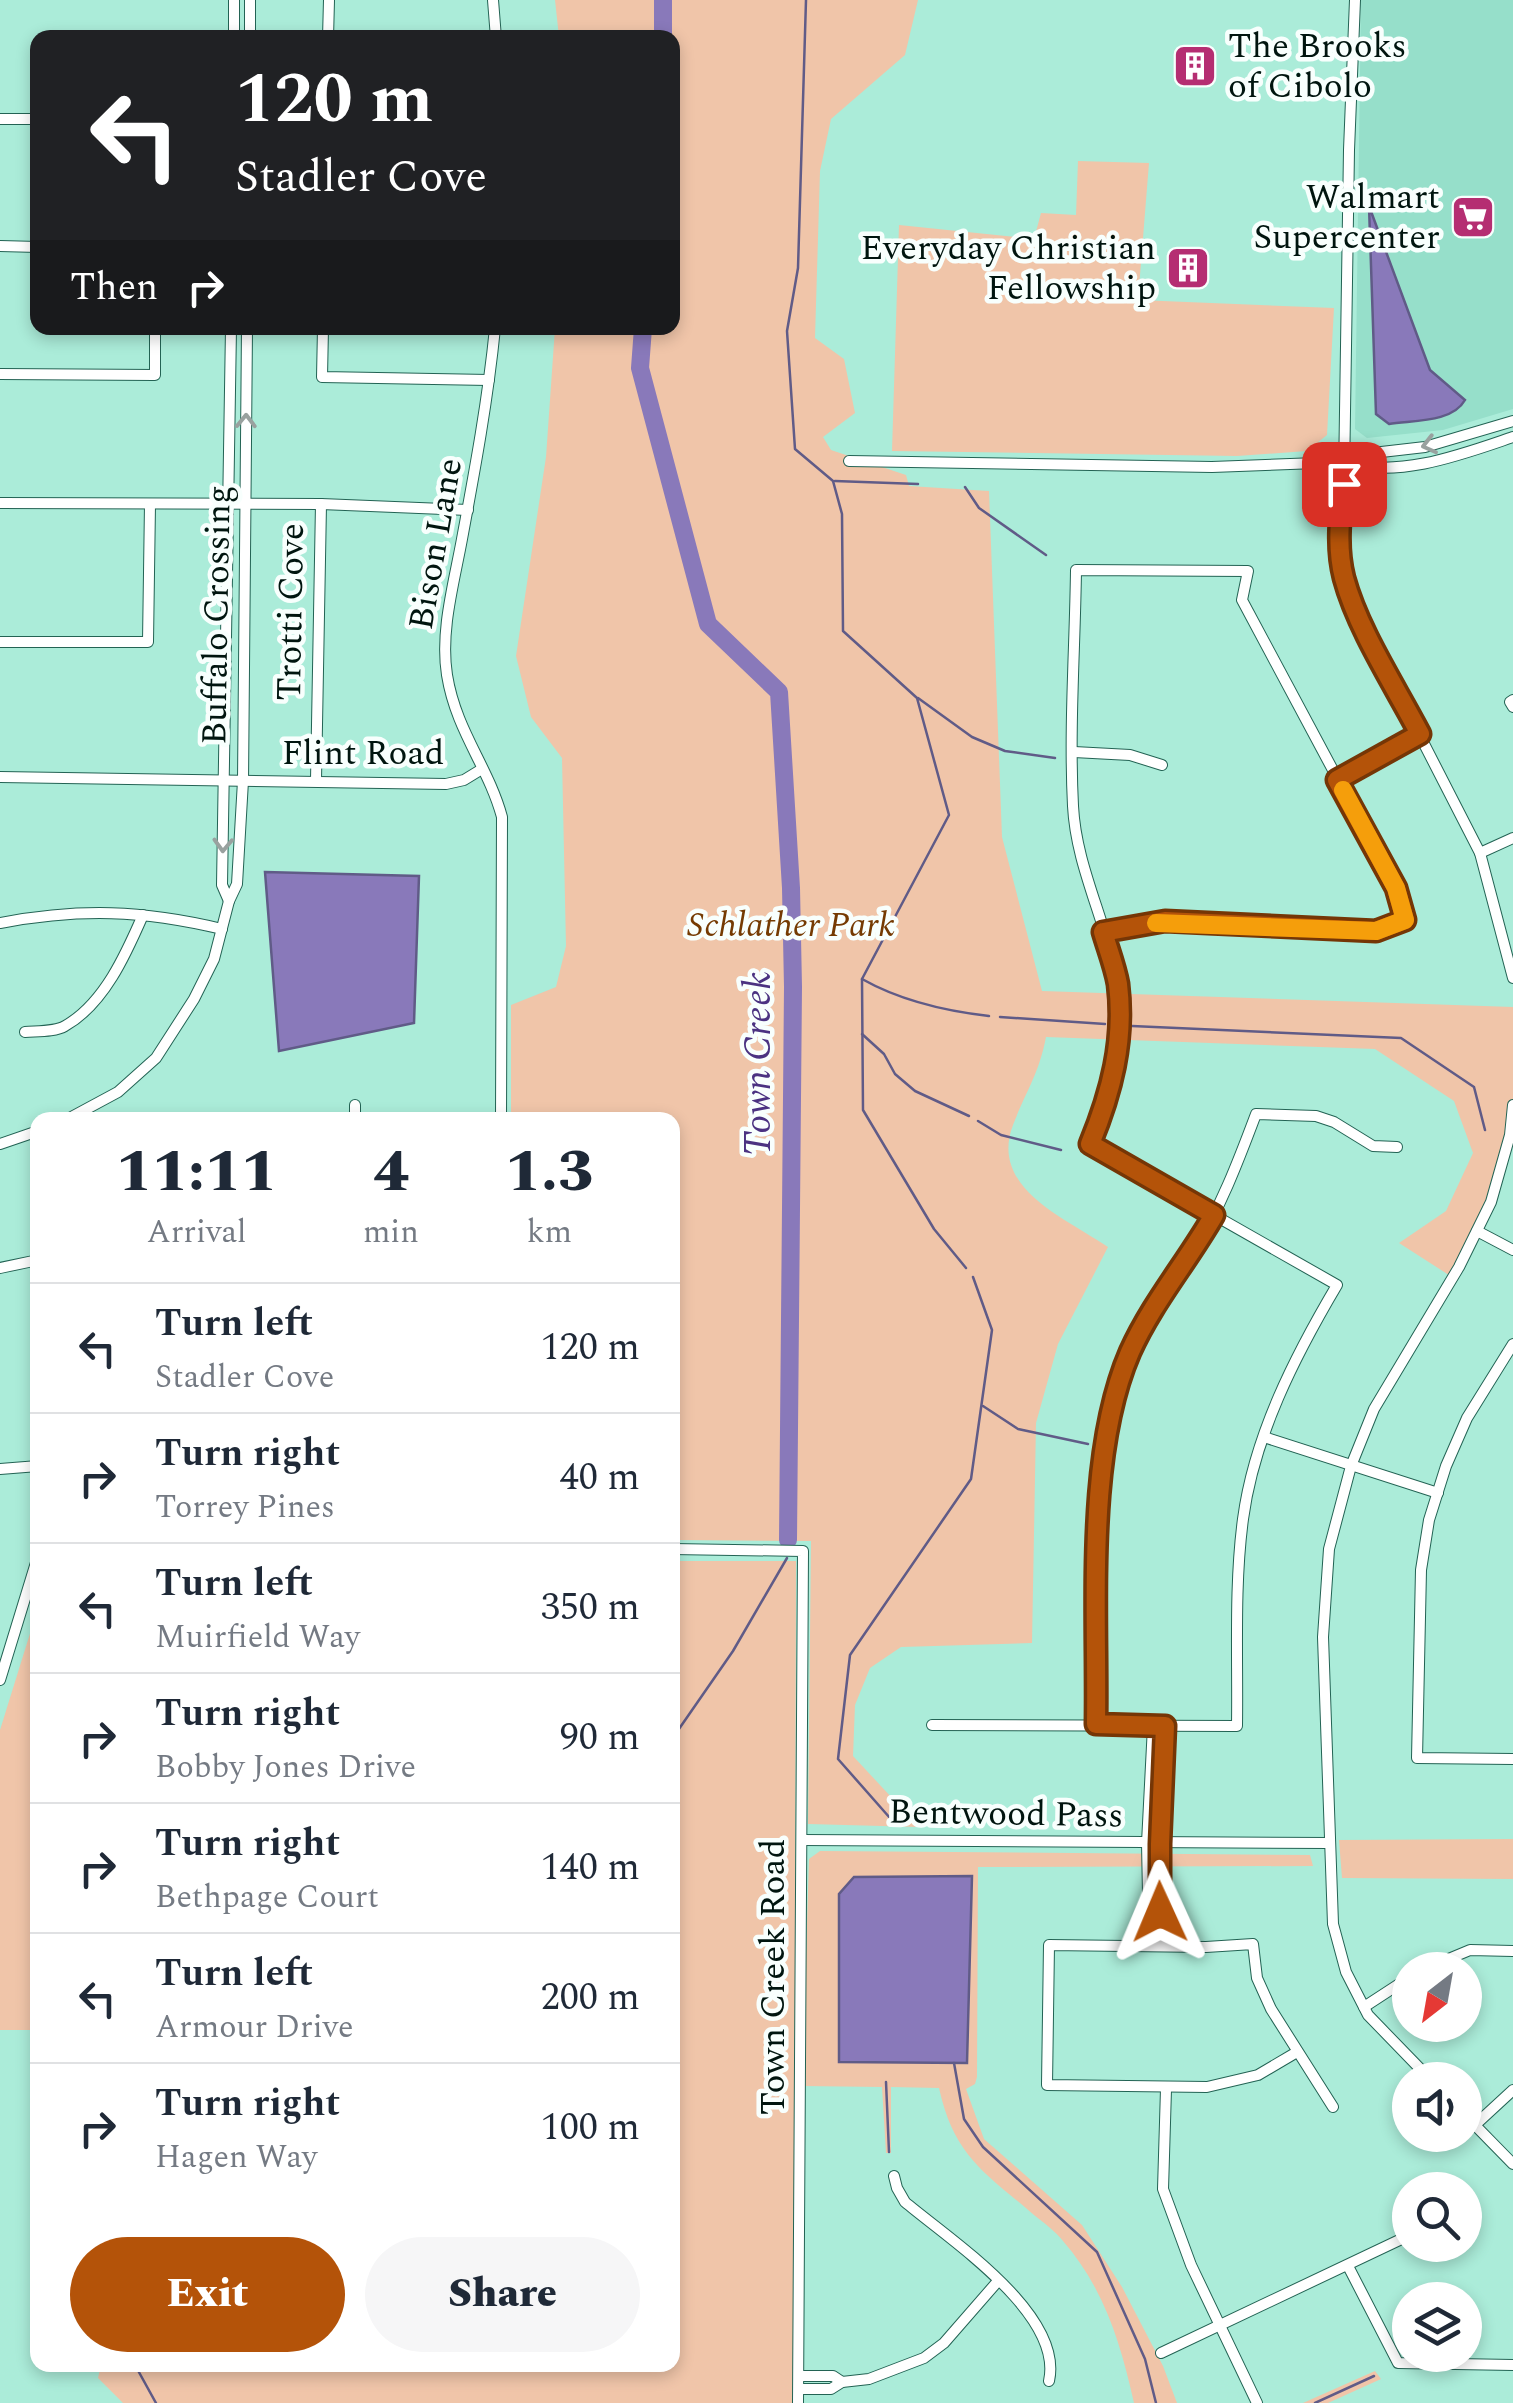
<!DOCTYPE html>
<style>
:root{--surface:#fff;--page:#f6f6f7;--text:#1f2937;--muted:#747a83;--line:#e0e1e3;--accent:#b45309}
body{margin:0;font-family:Spectral,serif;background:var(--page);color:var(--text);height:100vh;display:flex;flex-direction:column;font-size:38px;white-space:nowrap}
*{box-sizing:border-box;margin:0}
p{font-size:32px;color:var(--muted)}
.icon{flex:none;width:55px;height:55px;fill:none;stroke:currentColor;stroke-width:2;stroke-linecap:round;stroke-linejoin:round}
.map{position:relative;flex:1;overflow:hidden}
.drawer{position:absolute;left:30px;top:1112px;width:650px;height:1260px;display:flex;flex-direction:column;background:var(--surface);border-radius:20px;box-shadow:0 5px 15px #0003}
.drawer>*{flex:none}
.banner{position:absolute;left:30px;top:30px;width:650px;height:305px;border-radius:20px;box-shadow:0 5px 15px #0003;background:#202124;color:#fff;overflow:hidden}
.needle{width:65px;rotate:211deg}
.tools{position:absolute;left:1392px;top:1952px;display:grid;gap:20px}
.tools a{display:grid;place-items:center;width:90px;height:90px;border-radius:50%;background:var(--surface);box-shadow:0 5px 15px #0003;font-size:50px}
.pin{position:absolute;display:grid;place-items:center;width:85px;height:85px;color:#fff;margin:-42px;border-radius:20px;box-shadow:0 5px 15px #0006}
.me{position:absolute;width:110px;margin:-55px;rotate:359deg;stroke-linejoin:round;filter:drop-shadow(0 0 8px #0008)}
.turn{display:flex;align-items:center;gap:35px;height:210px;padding:0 40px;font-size:45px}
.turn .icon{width:130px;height:130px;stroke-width:2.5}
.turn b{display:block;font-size:70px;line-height:85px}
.then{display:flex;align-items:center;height:95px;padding:0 40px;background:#0003;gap:20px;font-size:38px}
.eta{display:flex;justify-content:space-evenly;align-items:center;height:170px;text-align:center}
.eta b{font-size:60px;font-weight:800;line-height:70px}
.button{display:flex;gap:20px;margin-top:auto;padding:20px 40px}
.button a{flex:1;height:115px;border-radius:60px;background:var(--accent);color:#fff;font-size:40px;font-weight:800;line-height:115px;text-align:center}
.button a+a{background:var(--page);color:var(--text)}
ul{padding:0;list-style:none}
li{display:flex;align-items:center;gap:30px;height:130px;padding:0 40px;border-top:2px solid var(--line)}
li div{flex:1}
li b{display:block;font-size:38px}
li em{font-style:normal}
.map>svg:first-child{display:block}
.built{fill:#96dfca}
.green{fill:#f0c5a9}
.water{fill:#8979ba;stroke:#605b87;stroke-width:2.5}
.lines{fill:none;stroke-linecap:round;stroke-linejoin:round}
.stream{stroke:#605b87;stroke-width:2.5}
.river{stroke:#8979ba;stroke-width:18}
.minor-casing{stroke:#236354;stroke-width:12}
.minor{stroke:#fff;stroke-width:10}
.oneway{stroke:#99a19f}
.route-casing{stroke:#753606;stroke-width:25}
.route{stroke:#b45309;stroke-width:18}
.slow{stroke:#f59e0b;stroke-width:18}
.labels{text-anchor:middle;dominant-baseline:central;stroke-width:9;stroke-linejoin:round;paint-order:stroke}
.poi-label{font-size:35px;fill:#00150f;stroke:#f8fffd;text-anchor:end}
.street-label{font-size:35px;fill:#00150f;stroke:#f8fffd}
.park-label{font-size:35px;font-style:italic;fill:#753a02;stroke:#f8fffd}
.water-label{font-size:38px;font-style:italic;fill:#4b3281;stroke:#f8fffd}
</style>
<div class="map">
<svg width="1513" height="2403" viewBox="0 0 1513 2403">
<rect width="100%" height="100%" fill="#abecd9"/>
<path class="built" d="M1361,0h152v409l-70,21 -76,8 -12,-9z"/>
<g class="green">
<path d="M555,0h363l-13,55 -74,64 -11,52 -5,167 29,21 11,54 -32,24 8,13 75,25 3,11 80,5 13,346 40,154 471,16v98l-22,97 -39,75 -53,-34 47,-32 27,-58 -19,-52 -79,-52 -329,-12c-7,37 -20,54 -33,88 -24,63 52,93 95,122l-50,97 -22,79 -4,220 -131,4 -31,21 -15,37 -2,51 66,71 -111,-3 3,-283 -138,-1 -1,-420h-161v-115l45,-18 10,-41 -4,-188 -31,-41 -15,-61 30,-199 9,-129h117v-290l-113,-1z"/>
<path d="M1078,161l71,2 -11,137 196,8 -7,127 -20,16 -70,5 -345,-5 7,-226 135,14 7,-26 35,2z"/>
<path d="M673,1561h123l-2,842h-671l-25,-25 3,-13h571z"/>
<path d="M37,1611v419h-37v-300z"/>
<path d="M1513,1839v40l-171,-1 -3,-38z"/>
<path d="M820,1851l490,4 3,11 -335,1 -1,210 -2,7 -9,5 18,50 98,86 40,62 41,79 14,37h-43c-13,-59 -30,-115 -71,-162 -8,-10 -19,-18 -29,-26 -50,-43 -80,-59 -95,-127l-48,-1v66h-5l-4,-66 -80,-1 7,-227z"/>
<path d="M1375,2371l6,8 -53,24h-25z"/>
</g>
<g class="water">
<path d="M1369,206l61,164 35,30c-13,23 -52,20 -76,24l-13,-10z"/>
<path d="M265,872l154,4 -5,147 -135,28z"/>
<path d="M972,1876l-5,187 -128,-1v-168l15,-17z"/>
</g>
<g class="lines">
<g class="stream">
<path d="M806,0l-8,268 -11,63 8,118 38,32 9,33 1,117 74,67 32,117 -87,164 1,131 71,119 32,39"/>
<path d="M835,481l83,3"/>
<path d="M965,487l14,21 67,47"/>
<path d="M918,698l54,39 33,14 50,7"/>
<path d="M862,979c39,22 83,32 127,37"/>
<path d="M1000,1017l105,7"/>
<path d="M1132,1026l269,12 73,49 11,43"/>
<path d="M862,1034l22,20 11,20 20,17 54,25"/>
<path d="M978,1121l23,14 60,15"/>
<path d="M983,1406l35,23 70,15"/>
<path d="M672,1739l61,-88 54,-93"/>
<path d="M890,1818l-52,-59 12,-104 121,-176 21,-149 -19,-53"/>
<path d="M954,2063l10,56 19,28 114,105 48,107 11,44"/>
<path d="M886,2082l3,70"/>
<path d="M135,2365l21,38"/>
<path d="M1315,2403l59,-27"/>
</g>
<g class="river">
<path d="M663,38v-38"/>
<path d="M643,328l-3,40 68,256 71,68 12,196 2,99 -5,553"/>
</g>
<g class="minor-casing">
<g id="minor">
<path d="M493,0l3,38"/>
<path d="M1355,0l-6,150 -5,327c-7,56 -6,85 14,138l122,238 33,125"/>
<path d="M234,38v-38"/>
<path d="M250,38v-38"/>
<path d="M328,38l1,-38"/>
<path d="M0,119h38"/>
<path d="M0,246l38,1"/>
<path d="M323,328l-1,49 167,3"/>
<path d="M495,328c-7,71 -20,141 -33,211 -8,44 -22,92 -15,136 9,56 41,91 55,142l-1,303"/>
<path d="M0,374l155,1v-47"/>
<path d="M849,461l363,6 132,-5 20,-8 61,-7 88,-26"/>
<path d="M1345,462c53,17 118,-8 168,-25"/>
<path d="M0,503l321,1 147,6"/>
<path d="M0,642h148l2,-138"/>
<path d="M1513,700l-3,2 3,5"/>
<path d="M1074,752l56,3 32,10"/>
<path d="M0,777l446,7 18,-4 18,-11"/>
<path d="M316,780l5,-276"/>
<path d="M1337,780l83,-46"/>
<path d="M1480,853l33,-15"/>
<path d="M229,901l-7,-16 9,-557"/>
<path d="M0,923c81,-15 142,-13 222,6"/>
<path d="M25,1032c12,-1 30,0 40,-6 39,-22 61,-72 78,-111"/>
<path d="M66,1120l52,-28 38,-34 38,-59 20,-40 15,-58 8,-17 6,-103 4,-453"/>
<path d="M355,1120v-15"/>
<path d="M0,1144l38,-13"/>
<path d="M1477,1231l36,19"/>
<path d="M0,1268l38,-8"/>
<path d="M1513,1344l-46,74 -21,48 -17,54 -8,50 -4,188 96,1"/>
<path d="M1264,1437l174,56"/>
<path d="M0,1469l38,-3"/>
<path d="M672,1549l131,2 -5,852"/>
<path d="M0,1680l38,-124"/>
<path d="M1096,1724c2,-117 -11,-258 33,-368 16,-39 41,-69 64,-104 27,-43 45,-90 63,-138l60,2 18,6 39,24 24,1"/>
<path d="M932,1725l305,1c1,-69 -3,-139 6,-207 11,-83 52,-163 94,-234l-248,-141c22,-50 38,-106 28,-162 -10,-60 -41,-115 -44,-176 -4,-78 2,-158 3,-236l172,1 -6,29 154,288 9,32 -28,11 -212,-10 -62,11"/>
<path d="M802,1840l528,3"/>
<path d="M1149,1946l-2,-103 6,-117"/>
<path d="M1161,1946l-2,-102 6,-118"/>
<path d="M1422,1970l48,-20 43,1"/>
<path d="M1364,2007l46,-30"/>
<path d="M1297,2052l-39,23 -51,12 -160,-2 2,-140 157,2 47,-3 4,34 14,31 62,98"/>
<path d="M1431,2080l-63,-65 -22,-43 -13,-48 -10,-287 6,-88 22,-83 23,-57 85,-142 32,-65 19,-67 3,-30"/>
<path d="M1166,2089l-3,100 28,76 66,138"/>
<path d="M1465,2115l48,49"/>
<path d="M1475,2125l38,-35"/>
<path d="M894,2176l3,12 8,14c45,38 159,112 144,179"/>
<path d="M1348,2266l50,97 115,2"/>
<path d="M1161,2353l249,-118"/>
<path d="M799,2376h34l9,6"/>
<path d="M799,2389h32l11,-7 27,-3 55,-21 20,-15 54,-62"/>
</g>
</g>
<use href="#minor" class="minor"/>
</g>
<defs><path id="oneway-chevron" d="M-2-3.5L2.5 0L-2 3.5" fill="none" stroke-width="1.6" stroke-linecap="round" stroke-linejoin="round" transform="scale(2.5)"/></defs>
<g class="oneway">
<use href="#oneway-chevron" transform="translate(246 421) rotate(-89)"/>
<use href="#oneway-chevron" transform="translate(1429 445) rotate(166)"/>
<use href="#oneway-chevron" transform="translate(223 845) rotate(92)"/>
</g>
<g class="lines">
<g class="route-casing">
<path id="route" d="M1160,1912v-68l5,-118 -69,-2c2,-113 -11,-268 34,-372 22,-49 57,-90 84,-137l-124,-71c21,-51 35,-103 28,-160 -3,-17 -10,-35 -15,-52l62,-11 211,10 29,-11 -9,-32 -59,-108 83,-46c-25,-48 -62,-104 -76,-156 -8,-31 -4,-63 0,-94"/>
</g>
<use href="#route" class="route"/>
<path class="slow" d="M1156,923l220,8 29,-11 -9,-32 -53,-98"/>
</g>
<defs>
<g id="building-square" transform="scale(2.25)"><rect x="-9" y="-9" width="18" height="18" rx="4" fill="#b52e72" stroke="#f8fffd"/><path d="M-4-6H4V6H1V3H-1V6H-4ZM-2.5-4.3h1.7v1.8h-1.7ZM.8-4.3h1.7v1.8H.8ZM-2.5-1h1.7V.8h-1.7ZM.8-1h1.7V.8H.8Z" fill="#fff"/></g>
<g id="supermarket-square" transform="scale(2.25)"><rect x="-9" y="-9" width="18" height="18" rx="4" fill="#b52e72" stroke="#f8fffd"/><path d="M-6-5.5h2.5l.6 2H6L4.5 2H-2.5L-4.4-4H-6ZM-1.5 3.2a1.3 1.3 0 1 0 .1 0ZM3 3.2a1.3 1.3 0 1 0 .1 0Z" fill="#fff"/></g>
</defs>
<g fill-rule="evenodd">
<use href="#building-square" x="1195" y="66"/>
<use href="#supermarket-square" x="1473" y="217"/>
<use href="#building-square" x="1188" y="268"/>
</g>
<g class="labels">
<g class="poi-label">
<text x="1228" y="46" text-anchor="start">The Brooks<tspan x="1228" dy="40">of Cibolo</tspan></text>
<text x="1440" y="197">Walmart<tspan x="1440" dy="40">Supercenter</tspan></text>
<text x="1156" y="248">Everyday Christian<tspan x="1156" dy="40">Fellowship</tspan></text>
</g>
<g class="street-label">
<text transform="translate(436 544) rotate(-80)">Bison Lane</text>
<text transform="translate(291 612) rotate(-89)">Trotti Cove</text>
<text transform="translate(217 615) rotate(-89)">Buffalo Crossing</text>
<text x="363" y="753">Flint Road</text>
<text transform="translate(1006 1814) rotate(1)">Bentwood Pass</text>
<text transform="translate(773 1977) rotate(-90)">Town Creek Road</text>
</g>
<g class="park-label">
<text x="791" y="925">Schlather Park</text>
</g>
<g class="water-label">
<text transform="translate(759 1064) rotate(-90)">Town Creek</text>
</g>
</g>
</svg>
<div class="tools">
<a><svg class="needle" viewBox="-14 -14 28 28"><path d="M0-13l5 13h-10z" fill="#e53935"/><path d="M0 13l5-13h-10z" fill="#747a83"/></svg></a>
<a><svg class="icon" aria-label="sound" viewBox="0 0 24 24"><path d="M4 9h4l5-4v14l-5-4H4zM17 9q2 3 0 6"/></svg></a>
<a><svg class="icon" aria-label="search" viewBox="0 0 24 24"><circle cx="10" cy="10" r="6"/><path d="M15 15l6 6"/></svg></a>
<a><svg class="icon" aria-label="layers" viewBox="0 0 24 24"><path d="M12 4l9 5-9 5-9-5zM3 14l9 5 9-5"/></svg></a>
</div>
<div class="pin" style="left:1344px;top:484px;background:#d93025"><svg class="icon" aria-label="arrive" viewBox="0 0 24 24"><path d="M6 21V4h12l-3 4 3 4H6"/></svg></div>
<svg class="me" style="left:1160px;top:1912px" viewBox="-20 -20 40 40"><path d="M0-17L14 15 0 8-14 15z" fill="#b45309" stroke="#fff" stroke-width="4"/></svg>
<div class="banner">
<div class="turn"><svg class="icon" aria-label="left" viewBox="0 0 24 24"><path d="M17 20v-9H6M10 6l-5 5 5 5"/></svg><div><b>120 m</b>Stadler Cove</div></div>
<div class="then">Then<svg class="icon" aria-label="right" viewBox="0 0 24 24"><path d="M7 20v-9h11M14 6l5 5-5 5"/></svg></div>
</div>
<section class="drawer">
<div class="eta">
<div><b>11:11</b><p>Arrival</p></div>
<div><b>4</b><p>min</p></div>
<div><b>1.3</b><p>km</p></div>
</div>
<ul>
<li><svg class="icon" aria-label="left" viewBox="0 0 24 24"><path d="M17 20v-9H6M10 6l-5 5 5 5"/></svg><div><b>Turn left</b><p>Stadler Cove</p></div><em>120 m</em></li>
<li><svg class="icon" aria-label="right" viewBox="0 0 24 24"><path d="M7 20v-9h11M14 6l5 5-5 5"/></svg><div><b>Turn right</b><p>Torrey Pines</p></div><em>40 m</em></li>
<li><svg class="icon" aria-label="left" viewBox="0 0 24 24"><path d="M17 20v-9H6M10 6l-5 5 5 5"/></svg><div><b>Turn left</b><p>Muirfield Way</p></div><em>350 m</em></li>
<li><svg class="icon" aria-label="right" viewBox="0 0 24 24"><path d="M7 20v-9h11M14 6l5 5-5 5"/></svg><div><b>Turn right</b><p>Bobby Jones Drive</p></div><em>90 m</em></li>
<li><svg class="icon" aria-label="right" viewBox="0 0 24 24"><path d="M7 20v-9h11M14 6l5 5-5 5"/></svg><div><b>Turn right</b><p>Bethpage Court</p></div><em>140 m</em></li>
<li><svg class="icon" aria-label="left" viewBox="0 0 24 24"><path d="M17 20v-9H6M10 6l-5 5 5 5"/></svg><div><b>Turn left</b><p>Armour Drive</p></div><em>200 m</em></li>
<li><svg class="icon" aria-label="right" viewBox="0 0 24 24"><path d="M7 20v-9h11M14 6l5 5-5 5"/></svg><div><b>Turn right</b><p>Hagen Way</p></div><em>100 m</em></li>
</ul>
<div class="button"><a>Exit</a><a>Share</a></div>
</section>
</div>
